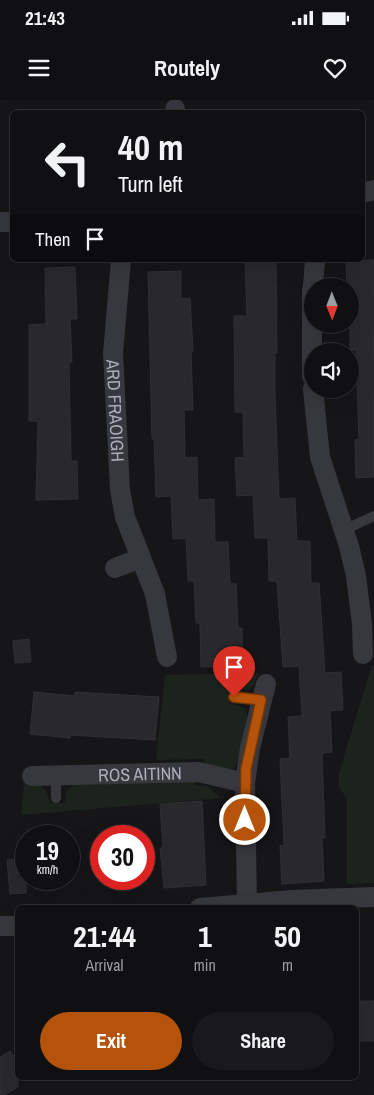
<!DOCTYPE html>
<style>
:root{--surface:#101012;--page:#19191b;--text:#f1f3f6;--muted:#9c9d9f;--line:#303032;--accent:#b45309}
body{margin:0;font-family:"Archivo Narrow",sans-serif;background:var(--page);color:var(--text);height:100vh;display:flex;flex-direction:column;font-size:19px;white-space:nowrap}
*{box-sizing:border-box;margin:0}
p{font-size:16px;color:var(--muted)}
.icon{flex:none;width:28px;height:28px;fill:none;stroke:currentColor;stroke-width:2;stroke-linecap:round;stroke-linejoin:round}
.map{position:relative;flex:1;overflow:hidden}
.drawer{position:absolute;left:15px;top:805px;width:344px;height:175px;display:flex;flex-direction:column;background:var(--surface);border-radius:8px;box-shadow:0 5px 20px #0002,0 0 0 1px var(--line)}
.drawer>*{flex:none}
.hud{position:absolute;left:10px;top:10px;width:355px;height:152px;border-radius:8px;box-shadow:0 5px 20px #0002,0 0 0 1px var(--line);background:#101012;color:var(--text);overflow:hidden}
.needle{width:32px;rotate:179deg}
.tools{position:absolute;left:304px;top:178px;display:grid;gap:10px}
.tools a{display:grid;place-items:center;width:55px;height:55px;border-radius:50%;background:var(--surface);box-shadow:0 5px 20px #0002,0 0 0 1px var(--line);font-size:25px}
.speed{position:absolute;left:15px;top:725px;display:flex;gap:10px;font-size:25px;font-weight:700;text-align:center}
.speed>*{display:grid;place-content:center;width:65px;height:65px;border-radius:50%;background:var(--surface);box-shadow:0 5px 20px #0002,0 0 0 1px var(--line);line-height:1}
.speed small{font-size:12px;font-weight:400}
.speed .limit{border:8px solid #d22;background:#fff;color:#111}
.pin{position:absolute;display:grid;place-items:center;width:42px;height:42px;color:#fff;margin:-51px -21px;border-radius:50% 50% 50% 0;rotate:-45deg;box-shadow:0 0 5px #0007}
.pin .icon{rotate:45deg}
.me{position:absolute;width:55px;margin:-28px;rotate:0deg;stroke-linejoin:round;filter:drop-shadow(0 0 4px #0008)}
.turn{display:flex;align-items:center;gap:18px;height:105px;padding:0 25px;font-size:22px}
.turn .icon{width:65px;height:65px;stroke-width:2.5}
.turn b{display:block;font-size:35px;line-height:42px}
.then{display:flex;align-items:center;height:48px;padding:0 25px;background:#0003;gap:10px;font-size:19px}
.eta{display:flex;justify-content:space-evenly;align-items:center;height:85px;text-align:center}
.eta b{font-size:30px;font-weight:700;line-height:35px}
.cta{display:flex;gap:10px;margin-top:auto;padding:10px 25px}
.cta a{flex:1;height:58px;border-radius:30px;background:var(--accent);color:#fff;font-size:20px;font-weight:700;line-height:58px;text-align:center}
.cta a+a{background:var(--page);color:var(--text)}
.status{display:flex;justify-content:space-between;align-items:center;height:35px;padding:0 25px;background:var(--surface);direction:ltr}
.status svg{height:14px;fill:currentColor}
header{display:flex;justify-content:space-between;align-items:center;height:65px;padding:0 25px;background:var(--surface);font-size:22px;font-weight:700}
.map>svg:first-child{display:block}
.green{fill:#1c231d}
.building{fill:#29292c;stroke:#303034}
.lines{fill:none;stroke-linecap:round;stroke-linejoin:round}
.lane{stroke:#37383d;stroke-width:10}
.street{stroke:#37383d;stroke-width:20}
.route-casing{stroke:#753606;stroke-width:12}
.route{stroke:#b45309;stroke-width:9}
.labels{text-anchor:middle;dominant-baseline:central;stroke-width:5;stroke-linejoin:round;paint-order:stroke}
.street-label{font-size:18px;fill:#a8adb8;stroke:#111113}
</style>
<div class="status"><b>21:43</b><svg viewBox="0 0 49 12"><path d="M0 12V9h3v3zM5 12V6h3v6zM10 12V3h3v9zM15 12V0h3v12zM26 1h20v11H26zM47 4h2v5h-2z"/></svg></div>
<header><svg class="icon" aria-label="menu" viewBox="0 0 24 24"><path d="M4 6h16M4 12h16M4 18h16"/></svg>Routely<svg class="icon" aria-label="heart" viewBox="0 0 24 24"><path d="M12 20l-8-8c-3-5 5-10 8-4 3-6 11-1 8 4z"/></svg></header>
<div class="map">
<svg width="374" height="995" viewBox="0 0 374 995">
<rect width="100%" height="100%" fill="#161618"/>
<g class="green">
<path d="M372,565h2v218l-27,1v-85l-8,-12v-14z"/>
<path d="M258,573l-4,12 -6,5 -17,-1 -2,14 15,5c9,10 -2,58 -14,63l-25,-6 -1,-6 -48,1 9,-85z"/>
<path d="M194,679l1,6 12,1 14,12 -200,17 3,-32c17,0 22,4 26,20h16v-11l9,-9z"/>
</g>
<g class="building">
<path d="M245,160h31l1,93h-2v43l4,103 16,-1 2,43h13l1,42h8l6,90 16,-1 2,38 -13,1 2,41 -10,1 3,85h-3l2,43 -42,3 -2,-38 4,-1 -4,-86 10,-1 -2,-41 14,-1 -2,-32 -1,-18 -16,1 -6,-86h-8l-1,-43h-13l-2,-43 -16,1 -2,-38 9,-1 -1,-45h-8l-1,-96h13z"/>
<path d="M374,160v217l-18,1 -1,-38 4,-1 -3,-89h-6v-64h-3l-1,-25z"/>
<path d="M75,167l2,52h-7l2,43h-3l2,99h6l1,38 -42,1 2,-79h-9v-96l17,-1 -1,-56z"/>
<path d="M181,171v28l9,-1 3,53h-2l2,59h-9l1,48 12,-1 1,43 16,-1 1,43h13l2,42h6l2,44h4l1,38 -42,1 -1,-44h-4l-2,-42h-6l-2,-43 -13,1 -2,-43 -15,1 -2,-58h-2l-4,-167z"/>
<path d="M29,539l2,23 -16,1 -2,-22z"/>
<path d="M34,592l41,4v-4l84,5 -4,43 -85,-5v3l-40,-4z"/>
<path d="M202,701l4,84 -42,3 -4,-40h3l-3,-44z"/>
<path d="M26,758v35l-16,1 -3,-34z"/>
<rect x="356" y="901" width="18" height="40"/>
<path d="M10,951l8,11v25l-14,8h-4v-38z"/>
</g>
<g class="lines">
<g class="lane">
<path d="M344,430l30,-14"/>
<path d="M234,597l27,3"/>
<path d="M56,676v22"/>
</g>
<g class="street">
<path d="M175,9v3"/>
<path d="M362,93l12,-3"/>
<path d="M0,122h12"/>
<path id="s1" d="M121,160l-8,93 7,137 5,27 30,77 12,63"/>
<path d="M313,186l2,-26"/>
<path d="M312,190v86"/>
<path d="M313,289l7,68 29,89 7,30 6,48 1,30"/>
<path d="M115,468l26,-10"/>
<path id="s2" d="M32,676l167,-4 46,11"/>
<path d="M247,804l-2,-121 5,-35 16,-64"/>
<path d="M200,808l92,-8 82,-3"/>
<path d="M0,826h18"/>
</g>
</g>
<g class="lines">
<g class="route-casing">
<path id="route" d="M234,597l27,3 -15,69 -1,51"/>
</g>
<use href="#route" class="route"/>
</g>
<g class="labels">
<g class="street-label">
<text stroke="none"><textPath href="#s1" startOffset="151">ARD FRAOIGH</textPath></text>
<text stroke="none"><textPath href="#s2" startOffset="108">ROS AITINN</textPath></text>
</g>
</g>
</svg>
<div class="tools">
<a><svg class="needle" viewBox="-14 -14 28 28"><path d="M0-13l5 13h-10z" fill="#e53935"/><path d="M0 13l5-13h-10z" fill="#9c9d9f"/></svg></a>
<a><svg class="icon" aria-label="sound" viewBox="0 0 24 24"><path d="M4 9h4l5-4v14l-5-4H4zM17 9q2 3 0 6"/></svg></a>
</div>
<div class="speed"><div>19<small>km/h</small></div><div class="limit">30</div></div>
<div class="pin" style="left:234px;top:597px;background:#d93025"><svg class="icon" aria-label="arrive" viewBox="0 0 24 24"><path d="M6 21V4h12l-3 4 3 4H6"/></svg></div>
<svg class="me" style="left:245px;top:720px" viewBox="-20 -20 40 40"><circle r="17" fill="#b45309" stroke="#fff" stroke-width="3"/><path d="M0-11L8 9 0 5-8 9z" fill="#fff"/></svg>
<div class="hud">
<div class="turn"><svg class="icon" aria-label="left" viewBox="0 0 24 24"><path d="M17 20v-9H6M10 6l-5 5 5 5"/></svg><div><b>40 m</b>Turn left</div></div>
<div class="then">Then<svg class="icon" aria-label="arrive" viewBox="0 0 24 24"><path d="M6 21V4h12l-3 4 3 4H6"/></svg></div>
</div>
<section class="drawer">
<div class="eta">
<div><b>21:44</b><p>Arrival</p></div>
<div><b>1</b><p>min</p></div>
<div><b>50</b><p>m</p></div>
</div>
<div class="cta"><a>Exit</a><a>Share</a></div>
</section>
</div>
